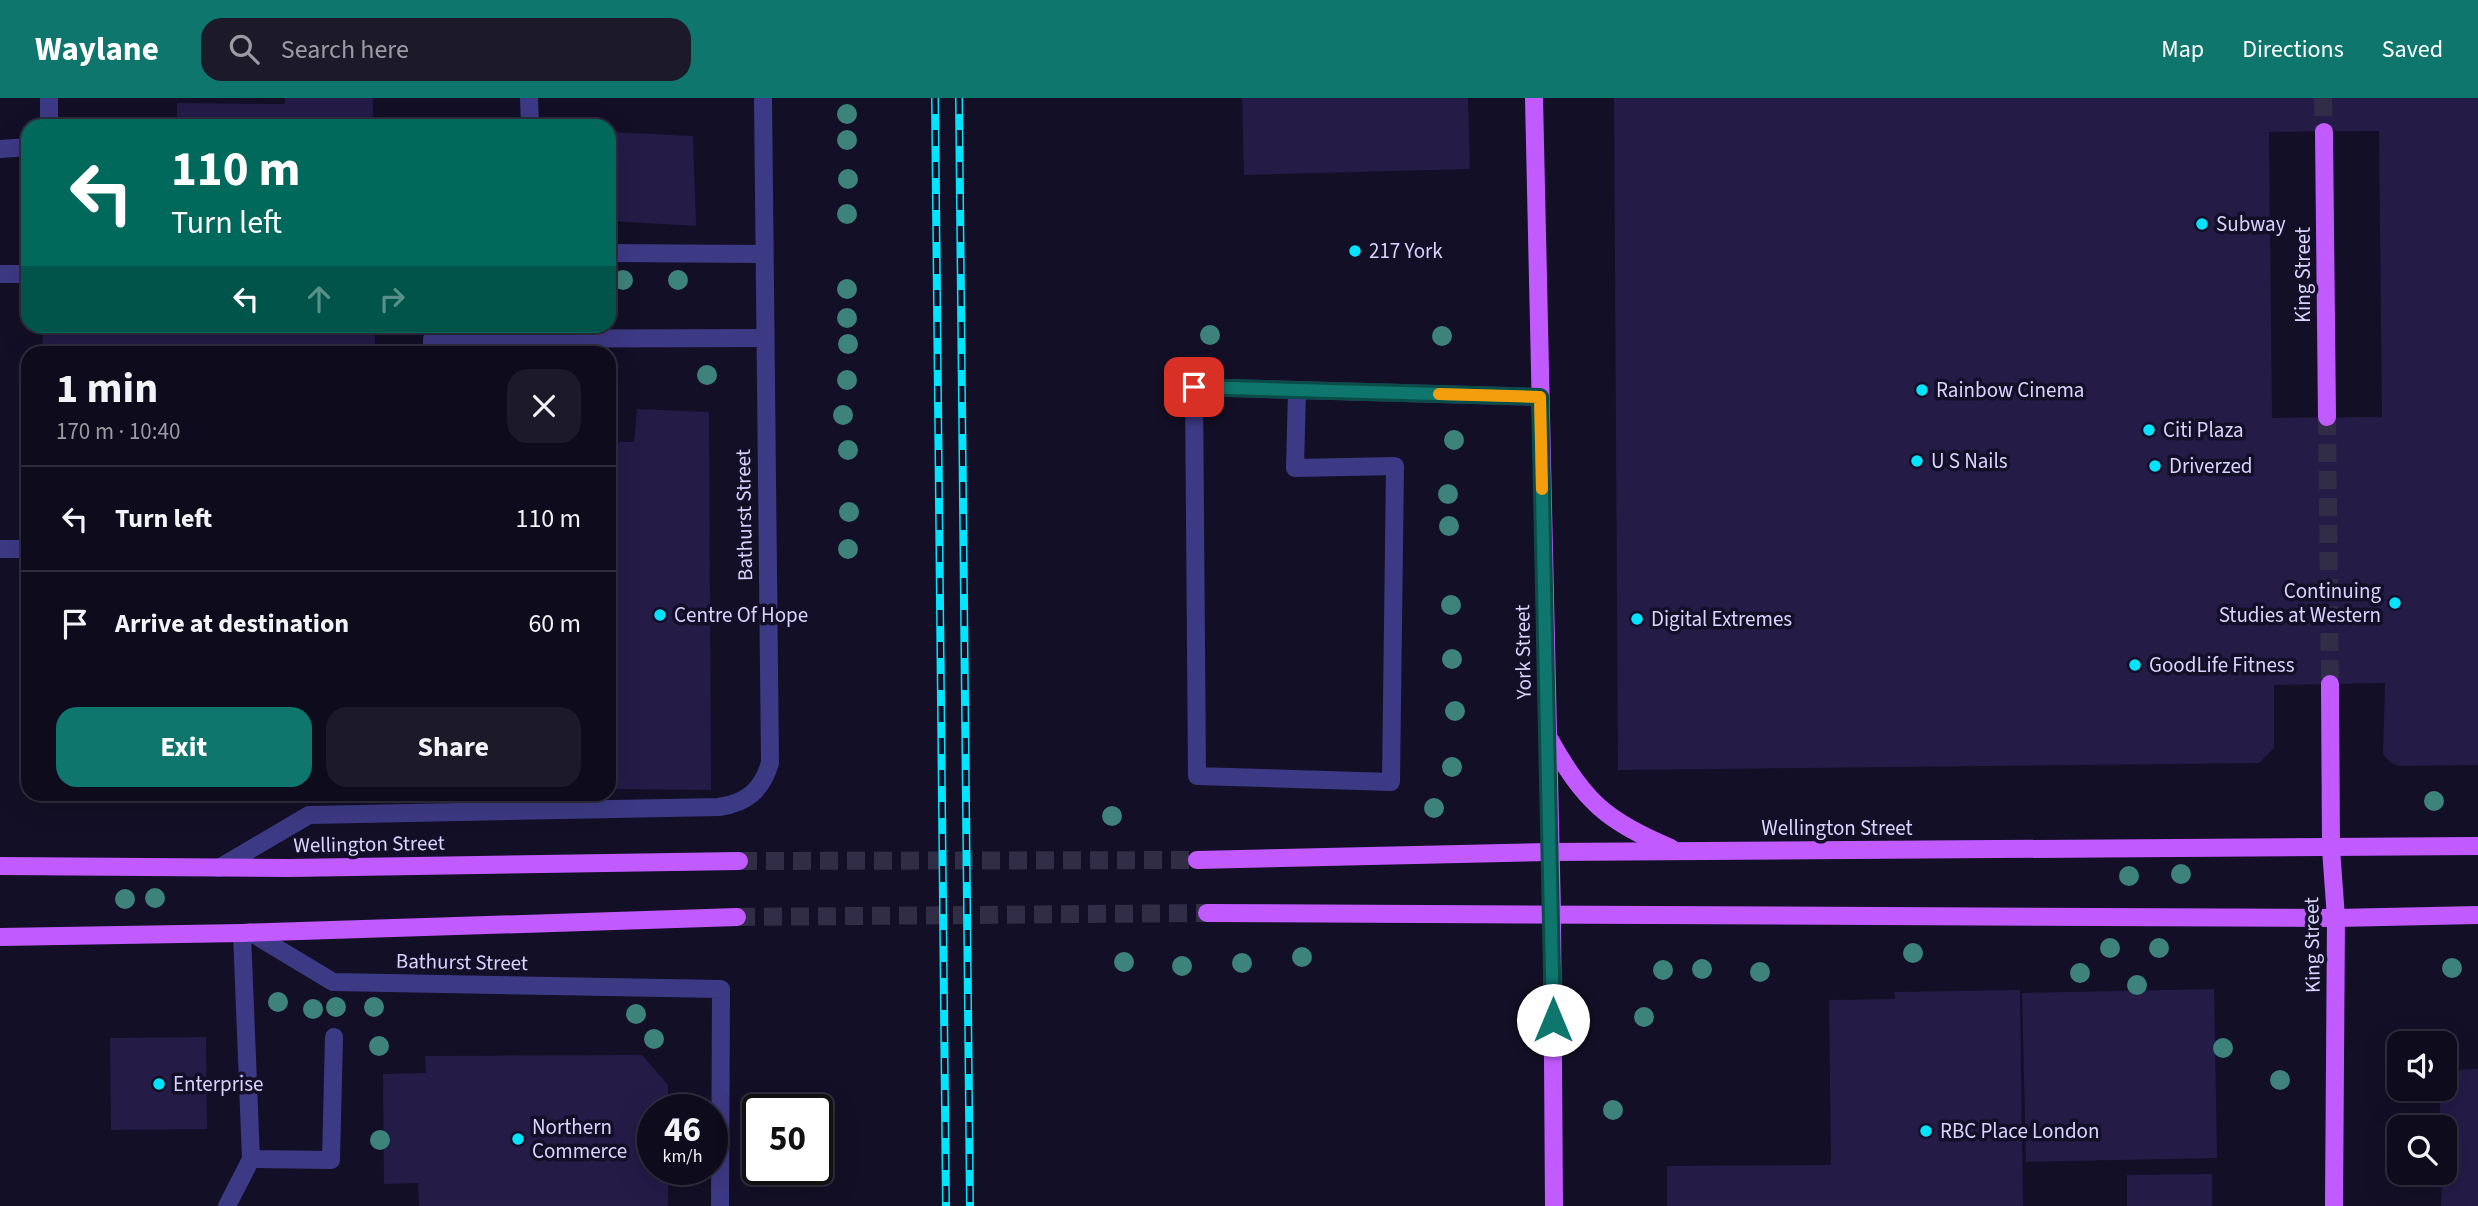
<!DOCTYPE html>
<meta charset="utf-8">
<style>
:root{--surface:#0e0b1c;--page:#1c1929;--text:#f1f3f6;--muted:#9b9ba3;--line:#2e2b3b;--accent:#0f766e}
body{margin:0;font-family:"Source Sans 3",sans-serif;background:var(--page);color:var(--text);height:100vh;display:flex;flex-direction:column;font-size:26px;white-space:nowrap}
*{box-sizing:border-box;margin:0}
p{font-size:23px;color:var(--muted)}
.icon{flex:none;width:38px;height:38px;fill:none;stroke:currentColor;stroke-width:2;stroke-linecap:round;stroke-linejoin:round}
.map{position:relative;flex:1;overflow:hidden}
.side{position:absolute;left:21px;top:248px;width:595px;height:455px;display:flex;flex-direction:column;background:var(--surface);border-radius:21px;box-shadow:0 7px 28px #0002,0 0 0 2px var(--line)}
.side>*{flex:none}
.top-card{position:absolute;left:21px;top:21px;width:595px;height:214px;border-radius:21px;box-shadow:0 7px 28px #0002,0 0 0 2px var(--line);background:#00695c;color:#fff;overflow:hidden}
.fabs{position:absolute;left:2387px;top:933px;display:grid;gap:14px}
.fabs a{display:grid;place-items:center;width:70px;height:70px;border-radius:14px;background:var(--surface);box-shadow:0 7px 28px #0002,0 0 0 2px var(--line);font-size:35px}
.speed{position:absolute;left:637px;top:996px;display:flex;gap:14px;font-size:35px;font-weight:700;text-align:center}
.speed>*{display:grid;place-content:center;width:91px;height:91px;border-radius:50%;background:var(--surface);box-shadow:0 7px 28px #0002,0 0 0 2px var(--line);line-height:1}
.speed small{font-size:18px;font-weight:400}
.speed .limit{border:4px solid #111;border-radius:10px;background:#fff;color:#111}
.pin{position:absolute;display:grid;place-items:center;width:60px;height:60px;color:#fff;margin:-30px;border-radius:14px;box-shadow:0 4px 10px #0006}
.me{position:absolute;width:77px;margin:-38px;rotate:0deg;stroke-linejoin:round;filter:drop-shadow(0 0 5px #0008)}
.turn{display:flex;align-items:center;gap:24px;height:147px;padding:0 35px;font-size:32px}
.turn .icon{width:91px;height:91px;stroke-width:2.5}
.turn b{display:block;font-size:49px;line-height:60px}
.lanes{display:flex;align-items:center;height:66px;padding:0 35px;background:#0003;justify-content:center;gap:35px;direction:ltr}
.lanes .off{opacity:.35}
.round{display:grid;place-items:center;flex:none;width:74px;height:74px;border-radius:21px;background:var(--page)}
.summary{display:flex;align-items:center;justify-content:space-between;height:119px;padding:0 35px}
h1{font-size:42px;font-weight:700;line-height:52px}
.action{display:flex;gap:14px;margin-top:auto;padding:14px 35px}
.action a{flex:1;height:80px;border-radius:21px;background:var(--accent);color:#fff;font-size:28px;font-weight:700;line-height:80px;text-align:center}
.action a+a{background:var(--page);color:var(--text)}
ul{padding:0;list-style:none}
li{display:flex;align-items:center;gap:21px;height:105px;padding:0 35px;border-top:2px solid var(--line)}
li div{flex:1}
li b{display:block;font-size:26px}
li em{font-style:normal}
header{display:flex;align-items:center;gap:42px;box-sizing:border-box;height:98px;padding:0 35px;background:var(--accent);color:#fff}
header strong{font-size:33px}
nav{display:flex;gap:38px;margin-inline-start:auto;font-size:24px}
.search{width:490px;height:63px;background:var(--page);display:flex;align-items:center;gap:18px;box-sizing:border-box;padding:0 24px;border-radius:21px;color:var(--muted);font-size:26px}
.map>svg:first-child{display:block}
.building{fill:#241b47;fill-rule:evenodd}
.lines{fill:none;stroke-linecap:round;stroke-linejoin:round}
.major-tunnel{stroke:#312d47;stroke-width:18;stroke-dasharray:18 9;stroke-linecap:butt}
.minor{stroke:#3d3a85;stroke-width:18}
.major{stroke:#c25bff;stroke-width:18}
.rail-casing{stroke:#00e5ff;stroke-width:8}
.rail{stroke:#130f26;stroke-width:5;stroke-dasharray:16;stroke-linecap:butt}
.tree{fill:#3d827b}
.route-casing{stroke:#0a4d48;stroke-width:18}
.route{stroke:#0f766e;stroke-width:12}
.slow{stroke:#f59e0b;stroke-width:12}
.poi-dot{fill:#00e5ff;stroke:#130f26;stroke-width:2.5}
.labels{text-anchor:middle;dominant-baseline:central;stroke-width:7;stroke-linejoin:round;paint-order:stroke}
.poi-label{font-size:21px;fill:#d9d4ff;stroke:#130f26;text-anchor:start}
.street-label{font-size:21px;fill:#d9d4ff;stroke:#130f26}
</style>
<header>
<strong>Waylane</strong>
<div class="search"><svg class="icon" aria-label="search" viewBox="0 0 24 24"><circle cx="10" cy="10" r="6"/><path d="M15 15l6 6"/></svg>Search here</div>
<nav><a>Map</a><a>Directions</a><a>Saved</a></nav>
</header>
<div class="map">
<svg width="2478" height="1108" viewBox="0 0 2478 1108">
<rect width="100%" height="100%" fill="#130f26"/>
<g class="building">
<path d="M285,0h88v28h-196v-23l108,1z"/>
<path d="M1242,0h226l2,71 -226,6z"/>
<path d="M1614,0h864v667l-79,1 -8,-3 -8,-9 2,-71 -111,2v63l-15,15 -641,7zM2379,33l3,286 -110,1 -3,-286z"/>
<path d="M609,34l84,4 3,90 -87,-5z"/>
<path d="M43,228h332v28h-333z"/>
<path d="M637,311l72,3 2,378 -102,-1v-347h25z"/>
<path d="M2214,891l3,169 -191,4 -4,-169z"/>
<path d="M2020,892l3,216h-356v-40l164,-1 -2,-165 66,-1 -1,-7z"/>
<path d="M206,939l1,92 -96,1 -1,-92z"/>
<path d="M642,957l26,30v25h-15v59h15v37h-249l-1,-23 -34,1 -1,-110 43,-1 -1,-17z"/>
<path d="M2478,971v137h-37l4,-79h-5v-25h8v-32z"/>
<path d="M2212,1076v32h-85v-31z"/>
</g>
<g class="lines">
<g class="major-tunnel">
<path d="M2323,0l1,34"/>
<path d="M2327,319l3,267"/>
<path d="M739,763l458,-1"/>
<path d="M737,819l470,-4"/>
</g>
<g class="minor">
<path d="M49,0v28"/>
<path d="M529,0l1,28"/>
<path d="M0,51l28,-2"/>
<path d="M609,155l155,1"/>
<path d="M0,176h28"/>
<path d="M432,256v-15l333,-1"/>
<path d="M1297,292l-2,78 100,-2 -4,316 -194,-6 -3,-389 346,10"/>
<path d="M0,451h28"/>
<path d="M219,770l90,-53 410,-8c28,-4 43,-17 51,-44l-7,-665"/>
<path d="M250,834l83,50 388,7 -1,217"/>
<path d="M242,835l9,226 80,1 3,-123"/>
<path d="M227,1108l24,-47"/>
</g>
<g class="major">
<path d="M1534,0l18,816 2,292"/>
<path d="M2324,34l3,285"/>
<path d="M2330,586l1,165 5,69 -2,288"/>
<path d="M1550,642c34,61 56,81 121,108"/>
<path d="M1197,762l352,-8 929,-6"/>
<path d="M0,768l289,2 450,-7"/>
<path d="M1207,815l1129,5 142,-3"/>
<path d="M0,839l242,-4 495,-16"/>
</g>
<g class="rail-casing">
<g id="rail">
<path d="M935,0l11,1108"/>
<path d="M959,0l11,1108"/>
</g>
</g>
<use href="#rail" class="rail"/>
</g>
<g class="tree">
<circle cx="847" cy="16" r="10"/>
<circle cx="847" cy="42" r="10"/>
<circle cx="848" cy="81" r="10"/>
<circle cx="847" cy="116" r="10"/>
<circle cx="623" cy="182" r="10"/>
<circle cx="678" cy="182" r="10"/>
<circle cx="847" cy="191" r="10"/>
<circle cx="847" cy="220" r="10"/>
<circle cx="1210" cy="237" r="10"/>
<circle cx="1442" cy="238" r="10"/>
<circle cx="848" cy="246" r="10"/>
<circle cx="707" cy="277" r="10"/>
<circle cx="847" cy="282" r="10"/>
<circle cx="843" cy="317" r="10"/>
<circle cx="1454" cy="342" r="10"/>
<circle cx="848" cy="352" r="10"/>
<circle cx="1448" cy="396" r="10"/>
<circle cx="849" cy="414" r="10"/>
<circle cx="1449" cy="428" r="10"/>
<circle cx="848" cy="451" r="10"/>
<circle cx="1451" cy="507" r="10"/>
<circle cx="1452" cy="561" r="10"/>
<circle cx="1455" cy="613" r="10"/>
<circle cx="1452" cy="669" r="10"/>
<circle cx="2434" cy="703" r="10"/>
<circle cx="1434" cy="710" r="10"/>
<circle cx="1112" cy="718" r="10"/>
<circle cx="2181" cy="776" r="10"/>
<circle cx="2129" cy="778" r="10"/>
<circle cx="155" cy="800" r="10"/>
<circle cx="125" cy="801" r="10"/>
<circle cx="2110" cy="850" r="10"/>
<circle cx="2159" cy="850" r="10"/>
<circle cx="1913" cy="855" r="10"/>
<circle cx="1302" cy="859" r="10"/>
<circle cx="1124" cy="864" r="10"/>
<circle cx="1242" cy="865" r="10"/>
<circle cx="1182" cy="868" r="10"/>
<circle cx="2452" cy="870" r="10"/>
<circle cx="1702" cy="871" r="10"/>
<circle cx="1663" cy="872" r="10"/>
<circle cx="1760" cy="874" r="10"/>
<circle cx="2080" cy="875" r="10"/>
<circle cx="2137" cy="887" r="10"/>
<circle cx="278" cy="904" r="10"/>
<circle cx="336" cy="909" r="10"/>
<circle cx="374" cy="909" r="10"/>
<circle cx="313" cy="911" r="10"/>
<circle cx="636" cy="916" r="10"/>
<circle cx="1644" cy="919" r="10"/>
<circle cx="654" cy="941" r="10"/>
<circle cx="379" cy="948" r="10"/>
<circle cx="2223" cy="950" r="10"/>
<circle cx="2280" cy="982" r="10"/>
<circle cx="1613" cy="1012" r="10"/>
<circle cx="380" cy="1042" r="10"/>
</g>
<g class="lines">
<g class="route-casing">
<path id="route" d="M1194,289l346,10 13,623"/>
</g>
<use href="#route" class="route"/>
<path class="slow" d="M1439,296l101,3 2,92"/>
</g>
<g class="poi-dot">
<circle cx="2202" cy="126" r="7"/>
<circle cx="1355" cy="153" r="7"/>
<circle cx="1922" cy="292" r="7"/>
<circle cx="2149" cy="332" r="7"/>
<circle cx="1917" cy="363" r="7"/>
<circle cx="2155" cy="368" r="7"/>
<circle cx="2395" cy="505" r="7"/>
<circle cx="660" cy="517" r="7"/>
<circle cx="1637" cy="521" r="7"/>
<circle cx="2135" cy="567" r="7"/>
<circle cx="159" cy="986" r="7"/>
<circle cx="1926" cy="1033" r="7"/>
<circle cx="518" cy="1041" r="7"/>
</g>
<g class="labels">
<g class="poi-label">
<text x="2216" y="126">Subway</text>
<text x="1369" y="153">217 York</text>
<text x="1936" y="292">Rainbow Cinema</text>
<text x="2163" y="332">Citi Plaza</text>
<text x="1931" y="363">U S Nails</text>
<text x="2169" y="368">Driverzed</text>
<text x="2381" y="493" text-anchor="end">Continuing<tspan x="2381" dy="24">Studies at Western</tspan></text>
<text x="674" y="517">Centre Of Hope</text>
<text x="1651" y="521">Digital Extremes</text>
<text x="2149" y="567">GoodLife Fitness</text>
<text x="173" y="986">Enterprise</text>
<text x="532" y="1029">Northern<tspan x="532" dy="24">Commerce</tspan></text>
<text x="1940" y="1033">RBC Place London</text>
</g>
<g class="street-label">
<text transform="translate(2303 177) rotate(-90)">King Street</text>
<text transform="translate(744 417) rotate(-91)">Bathurst Street</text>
<text transform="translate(1523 554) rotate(-91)">York Street</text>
<text x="1837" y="730">Wellington Street</text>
<text transform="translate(369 746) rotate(-1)">Wellington Street</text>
<text transform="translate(2312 847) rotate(-91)">King Street</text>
<text transform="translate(462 864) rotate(1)">Bathurst Street</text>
</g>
</g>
</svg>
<div class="fabs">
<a><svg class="icon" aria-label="sound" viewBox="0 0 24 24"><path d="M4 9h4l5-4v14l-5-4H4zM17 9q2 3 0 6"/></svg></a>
<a><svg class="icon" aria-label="search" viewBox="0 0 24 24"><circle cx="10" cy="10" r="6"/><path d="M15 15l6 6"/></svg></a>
</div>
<div class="speed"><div>46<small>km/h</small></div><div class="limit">50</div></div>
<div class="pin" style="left:1194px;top:289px;background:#d93025"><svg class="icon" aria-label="arrive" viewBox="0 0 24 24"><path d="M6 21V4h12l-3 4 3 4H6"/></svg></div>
<svg class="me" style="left:1553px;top:922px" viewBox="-20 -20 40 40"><circle r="19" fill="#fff"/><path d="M0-13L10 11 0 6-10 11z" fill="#0f766e"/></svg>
<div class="top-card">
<div class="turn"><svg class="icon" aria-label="left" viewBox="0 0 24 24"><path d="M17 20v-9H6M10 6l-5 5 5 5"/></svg><div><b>110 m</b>Turn left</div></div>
<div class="lanes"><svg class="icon" aria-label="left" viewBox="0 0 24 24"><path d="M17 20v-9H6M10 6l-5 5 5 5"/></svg><svg class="icon off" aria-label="ahead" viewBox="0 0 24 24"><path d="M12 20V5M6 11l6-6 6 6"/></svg><svg class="icon off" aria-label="right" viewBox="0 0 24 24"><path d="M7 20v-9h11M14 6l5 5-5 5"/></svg></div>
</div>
<section class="side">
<div class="summary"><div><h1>1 min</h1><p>170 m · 10:40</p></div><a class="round"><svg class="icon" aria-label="close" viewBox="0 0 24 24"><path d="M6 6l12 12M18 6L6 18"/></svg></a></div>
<ul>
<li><svg class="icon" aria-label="left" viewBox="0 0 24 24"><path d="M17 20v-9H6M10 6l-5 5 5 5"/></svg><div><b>Turn left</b></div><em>110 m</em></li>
<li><svg class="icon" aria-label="arrive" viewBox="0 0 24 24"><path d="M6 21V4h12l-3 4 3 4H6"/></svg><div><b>Arrive at destination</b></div><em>60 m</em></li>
</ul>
<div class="action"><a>Exit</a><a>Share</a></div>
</section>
</div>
